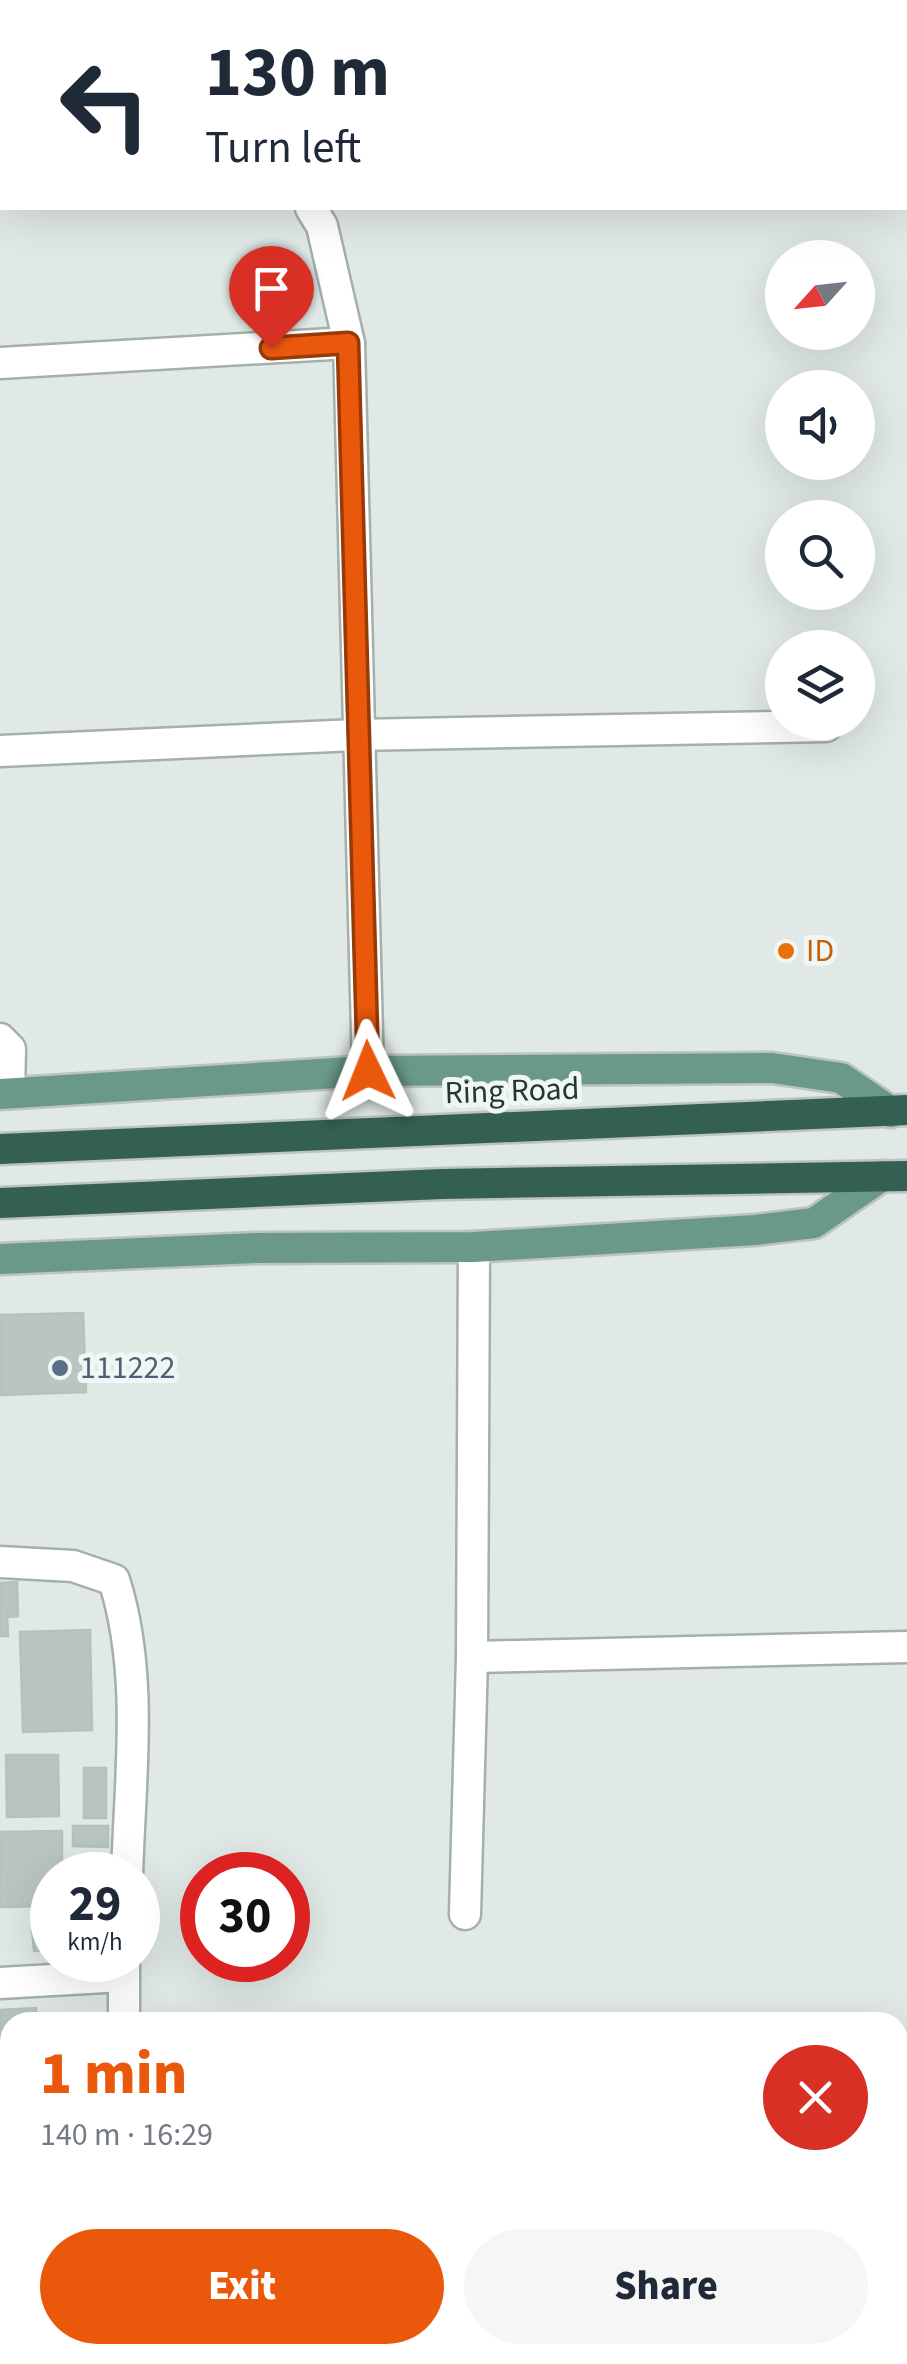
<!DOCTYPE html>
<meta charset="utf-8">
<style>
:root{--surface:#fff;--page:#f6f6f7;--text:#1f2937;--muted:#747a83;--accent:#ea580c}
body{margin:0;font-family:"Source Sans 3",sans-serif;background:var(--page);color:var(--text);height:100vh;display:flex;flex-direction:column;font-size:38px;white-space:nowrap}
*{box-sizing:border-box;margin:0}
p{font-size:32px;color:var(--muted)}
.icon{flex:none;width:55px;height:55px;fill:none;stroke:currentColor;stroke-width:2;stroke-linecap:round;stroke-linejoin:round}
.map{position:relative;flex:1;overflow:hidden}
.panel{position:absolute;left:0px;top:2012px;width:908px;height:352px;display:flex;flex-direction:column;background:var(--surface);border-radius:30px 30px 0 0;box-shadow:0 10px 40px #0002}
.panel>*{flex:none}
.banner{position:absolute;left:0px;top:0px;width:908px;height:210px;box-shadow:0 10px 40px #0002;background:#fff;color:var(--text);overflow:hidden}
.needle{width:65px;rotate:243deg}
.controls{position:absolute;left:765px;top:240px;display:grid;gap:20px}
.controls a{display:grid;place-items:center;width:110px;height:110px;border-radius:50%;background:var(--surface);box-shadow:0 10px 40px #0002;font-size:50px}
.speed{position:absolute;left:30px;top:1852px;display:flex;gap:20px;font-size:50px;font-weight:700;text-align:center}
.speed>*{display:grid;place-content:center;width:130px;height:130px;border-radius:50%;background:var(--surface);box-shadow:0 10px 40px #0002;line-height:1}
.speed small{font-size:25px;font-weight:400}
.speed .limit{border:15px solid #d22;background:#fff;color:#111}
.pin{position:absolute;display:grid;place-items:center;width:85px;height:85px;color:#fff;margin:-102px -42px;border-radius:50% 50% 50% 0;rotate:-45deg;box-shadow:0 0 10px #0007}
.pin .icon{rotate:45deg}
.me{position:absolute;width:110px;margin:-55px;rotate:358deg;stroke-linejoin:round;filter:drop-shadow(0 0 8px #0008)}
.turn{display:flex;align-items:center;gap:35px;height:210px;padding:0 40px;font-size:45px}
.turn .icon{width:130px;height:130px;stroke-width:2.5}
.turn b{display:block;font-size:70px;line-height:85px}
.round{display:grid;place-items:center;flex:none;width:105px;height:105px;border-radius:52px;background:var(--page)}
.summary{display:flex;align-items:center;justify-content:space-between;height:170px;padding:0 40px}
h1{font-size:60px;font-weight:800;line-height:75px;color:var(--accent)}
.action{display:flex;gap:20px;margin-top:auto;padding:20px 40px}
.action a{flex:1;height:115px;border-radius:60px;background:var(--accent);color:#fff;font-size:40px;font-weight:800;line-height:115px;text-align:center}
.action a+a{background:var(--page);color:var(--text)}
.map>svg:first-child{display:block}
.building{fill:#b9c6c0;stroke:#b4c2bb;stroke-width:2.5}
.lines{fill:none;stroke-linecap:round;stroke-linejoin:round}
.minor-casing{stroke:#a4b0ab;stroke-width:35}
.major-casing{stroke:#bdc3c1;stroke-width:35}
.highway-casing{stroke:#bdc3c1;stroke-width:35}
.minor{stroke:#fff;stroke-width:30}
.major{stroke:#6a998a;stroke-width:30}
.highway{stroke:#336053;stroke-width:30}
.route-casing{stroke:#983908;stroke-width:25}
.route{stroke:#ea580c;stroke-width:18}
.food-dot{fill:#e8710a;stroke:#f0f6f3;stroke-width:4}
.service-dot{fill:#5c6f8a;stroke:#f0f6f3;stroke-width:4}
.labels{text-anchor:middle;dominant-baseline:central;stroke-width:10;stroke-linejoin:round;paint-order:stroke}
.food-label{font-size:32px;fill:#c56008;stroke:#f0f6f3;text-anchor:start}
.street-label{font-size:32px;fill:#233730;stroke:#f0f6f3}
.service-label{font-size:32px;fill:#4e5e75;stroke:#f0f6f3;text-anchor:start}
</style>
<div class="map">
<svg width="907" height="2364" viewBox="0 0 907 2364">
<rect width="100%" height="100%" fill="#e0e9e5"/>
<g class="building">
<path d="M83,1313l3,79 -86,3v-80z"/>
<path d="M17,1582l1,34 -11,1 1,19h-8v-53z"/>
<path d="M90,1630l2,100 -69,2 -3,-100z"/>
<path d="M6,1755h52l1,61 -52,1z"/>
<rect x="84" y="1768" width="22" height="50"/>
<path d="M73,1826h35v21l-35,-1z"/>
<path d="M62,1831v44h-10v31l-52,1v-75z"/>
<path d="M52,1928v22l-18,1 -2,-22z"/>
<path d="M36,2008v14h-26v53h-10v-65z"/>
<path d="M0,2082h10v92l-10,1z"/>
</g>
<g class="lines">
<g class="minor-casing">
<g id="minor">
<path d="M0,63l2,1"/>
<path d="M311,208l11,18 27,117 19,728"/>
<path d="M0,363l349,-20"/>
<path d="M0,751l356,-16 470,-9"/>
<path d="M0,1039l10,10 -1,44"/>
<path d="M0,1562l73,4 41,14c30,94 16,197 13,295"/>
<path d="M472,1657l435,-10"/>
<path d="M465,1914l7,-257 2,-410"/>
<path d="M0,1983l123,-7"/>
<path d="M124,2022v-62"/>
<path d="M898,2193l9,-4"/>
<path d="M0,2209l10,-1"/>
<path d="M376,2355l22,9"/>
<path d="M317,2364l1,-9"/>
</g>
</g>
<g class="major-casing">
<g id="major">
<path d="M0,1094l368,-23 404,-3 69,10 50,34"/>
<path d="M0,1259l256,-11 218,-1 281,-17 59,-7 68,-47"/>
</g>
</g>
<g class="highway-casing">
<g id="highway">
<path d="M0,1149l907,-39"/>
<path d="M0,1203l442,-19 465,-8"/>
</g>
</g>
<use href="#minor" class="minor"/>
<use href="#major" class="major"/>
<use href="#highway" class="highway"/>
</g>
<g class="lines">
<g class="route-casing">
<path id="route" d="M271,348l77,-5 20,728"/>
</g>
<use href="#route" class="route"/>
</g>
<circle class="food-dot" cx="786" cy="951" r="10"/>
<circle class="service-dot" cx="60" cy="1368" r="10"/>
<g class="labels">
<g class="food-label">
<text x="806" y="951">ID</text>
</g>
<g class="street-label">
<text transform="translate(512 1091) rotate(-2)">Ring Road</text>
</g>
<g class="service-label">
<text x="80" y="1368">111222</text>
</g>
</g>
</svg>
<div class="controls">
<a><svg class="needle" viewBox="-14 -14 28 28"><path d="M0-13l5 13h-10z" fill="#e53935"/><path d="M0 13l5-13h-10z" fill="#747a83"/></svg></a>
<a><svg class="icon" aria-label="sound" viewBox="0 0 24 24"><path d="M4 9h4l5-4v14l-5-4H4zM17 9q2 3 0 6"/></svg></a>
<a><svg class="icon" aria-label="search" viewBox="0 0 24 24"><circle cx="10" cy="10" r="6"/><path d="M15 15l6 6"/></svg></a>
<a><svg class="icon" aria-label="layers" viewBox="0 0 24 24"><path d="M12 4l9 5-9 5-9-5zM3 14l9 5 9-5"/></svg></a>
</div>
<div class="speed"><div>29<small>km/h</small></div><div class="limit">30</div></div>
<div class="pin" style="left:271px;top:348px;background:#d93025"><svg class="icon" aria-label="arrive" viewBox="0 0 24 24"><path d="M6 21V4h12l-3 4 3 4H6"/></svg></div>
<svg class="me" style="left:368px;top:1071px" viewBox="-20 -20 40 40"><path d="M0-17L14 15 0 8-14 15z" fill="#ea580c" stroke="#fff" stroke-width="4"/></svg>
<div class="banner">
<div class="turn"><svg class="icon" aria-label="left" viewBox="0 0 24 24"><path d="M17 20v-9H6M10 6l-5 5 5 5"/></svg><div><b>130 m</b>Turn left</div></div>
</div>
<section class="panel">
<div class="summary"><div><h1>1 min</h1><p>140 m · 16:29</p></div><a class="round" style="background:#d93025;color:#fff"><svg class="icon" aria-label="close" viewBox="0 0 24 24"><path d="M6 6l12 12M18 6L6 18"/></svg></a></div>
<div class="action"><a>Exit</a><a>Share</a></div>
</section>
</div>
